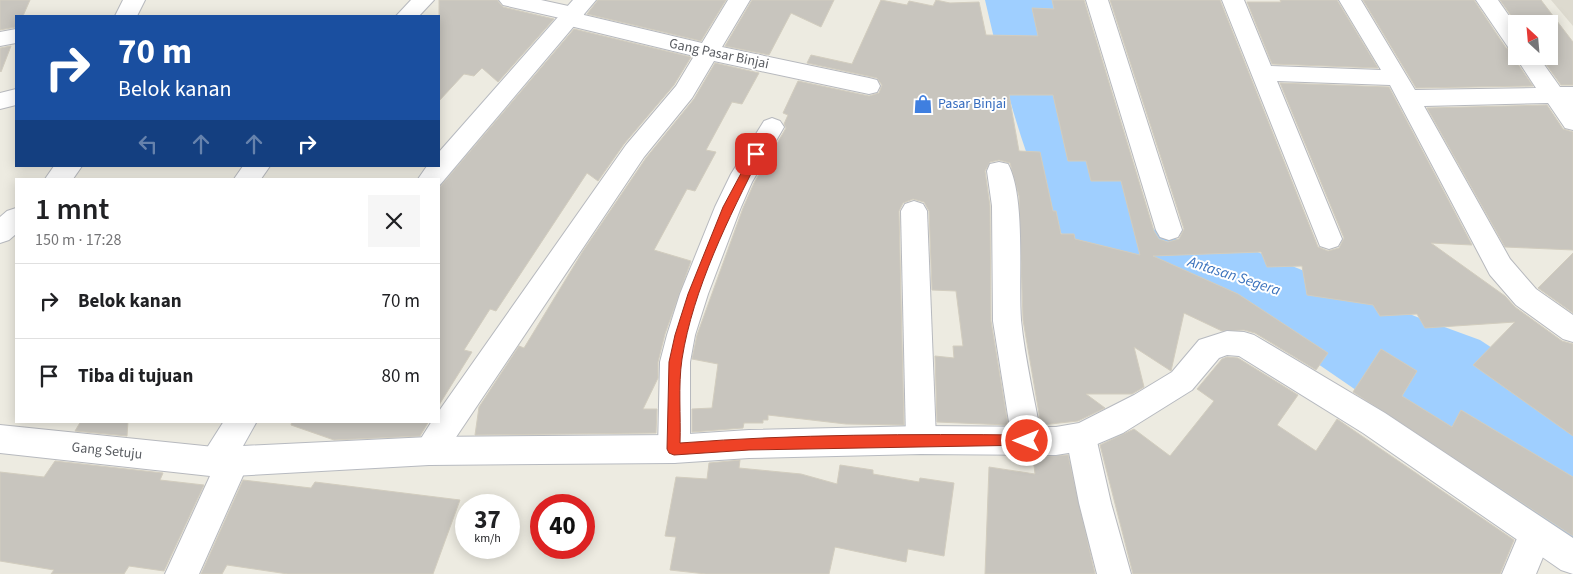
<!DOCTYPE html>
<html lang="id">
<meta charset="utf-8">
<style>
:root{--surface:#fff;--page:#f6f6f6;--text:#202124;--muted:#757577;--line:#e0e0e0}
body{margin:0;font-family:"Source Sans 3",sans-serif;background:var(--page);color:var(--text);height:100vh;display:flex;flex-direction:column;font-size:19px;white-space:nowrap}
*{box-sizing:border-box;margin:0}
p{font-size:16px;color:var(--muted)}
.icon{flex:none;width:28px;height:28px;fill:none;stroke:currentColor;stroke-width:2;stroke-linecap:round;stroke-linejoin:round}
.map{position:relative;flex:1;overflow:hidden}
.side{position:absolute;left:15px;top:178px;width:425px;height:245px;display:flex;flex-direction:column;background:var(--surface);border-radius:0px;box-shadow:0 2px 12px #0003}
.side>*{flex:none}
.guide{position:absolute;left:15px;top:15px;width:425px;height:152px;border-radius:0px;box-shadow:0 2px 12px #0003;background:#1a4fa0;color:#fff;overflow:hidden}
.needle{width:32px;rotate:334deg}
.buttons{position:absolute;left:1508px;top:15px;display:grid;gap:10px}
.buttons a{display:grid;place-items:center;width:50px;height:50px;border-radius:0px;background:var(--surface);box-shadow:0 2px 12px #0003;font-size:25px}
.speed{position:absolute;left:455px;top:494px;display:flex;gap:10px;font-size:25px;font-weight:700;text-align:center}
.speed>*{display:grid;place-content:center;width:65px;height:65px;border-radius:50%;background:var(--surface);box-shadow:0 2px 12px #0003;line-height:1}
.speed small{font-size:12px;font-weight:400}
.speed .limit{border:8px solid #d22;background:#fff;color:#111}
.pin{position:absolute;display:grid;place-items:center;width:42px;height:42px;color:#fff;margin:-21px;border-radius:10px;box-shadow:0 2px 8px #0006}
.me{position:absolute;width:55px;margin:-28px;rotate:270deg;stroke-linejoin:round;filter:drop-shadow(0 0 4px #0008)}
.turn{display:flex;align-items:center;gap:18px;height:105px;padding:0 20px;font-size:22px}
.turn .icon{width:65px;height:65px;stroke-width:2.5}
.turn b{display:block;font-size:35px;line-height:42px}
.lanes{display:flex;align-items:center;height:48px;padding:0 20px;background:#0003;justify-content:center;gap:25px;direction:ltr}
.lanes .off{opacity:.35}
.round{display:grid;place-items:center;flex:none;width:52px;height:52px;border-radius:0px;background:var(--page)}
.headline{display:flex;align-items:center;justify-content:space-between;height:85px;padding:0 20px}
h1{font-size:30px;font-weight:600;line-height:38px}
ul{padding:0;list-style:none}
li{display:flex;align-items:center;gap:15px;height:75px;padding:0 20px;border-top:1px solid var(--line)}
li div{flex:1}
li b{display:block;font-size:19px}
li em{font-style:normal}
.map>svg:first-child{display:block}
.education{fill:#dddacf}
.water{fill:#9fcfff}
.building{fill:#c8c5be;stroke:#d2cdbf;fill-rule:evenodd}
.lines{fill:none;stroke-linecap:round;stroke-linejoin:round}
.street-casing{stroke:#b7b9be;stroke-width:2}
.secondary-casing{stroke:#b7bac0;stroke-width:2}
.street{fill:#fff;fill-rule:evenodd}
.secondary{fill:#fff;fill-rule:evenodd}
.route{fill:#ee4226;stroke:#9b2b19}
.labels{text-anchor:middle;dominant-baseline:central;stroke-width:4;stroke-linejoin:round;paint-order:stroke}
.street-label{font-size:14px;fill:#5a5d62;stroke:#fff}
.shop-label{font-size:14px;fill:#366cbe;stroke:#fff;text-anchor:start}
.water-label{font-size:15px;font-style:italic;fill:#3c73bd;stroke:#fff}
</style>
<div class="map">
<svg width="1573" height="574" viewBox="0 0 1573 574">
<rect width="100%" height="100%" fill="#edebe1"/>
<path class="education" d="M1551,0h22v26z"/>
<path class="water" d="M985,0h69l89,218 12,12 21,9 79,12 162,66 63,23 93,61v138l-271,-186 -233,-106c-44,-76 -64,-162 -84,-247z"/>
<g class="building">
<path d="M0,0h30l-7,16h-7v11l-16,3z"/>
<path d="M439,0h58l6,7 51,12 -56,63 -16,-14 -8,8 -10,-2 -25,27z"/>
<path d="M598,0h128l-25,41 -114,-27z"/>
<path d="M752,0h82l-13,27 -30,-14 -22,42 -44,-9z"/>
<path d="M881,0l26,5 2,-4 24,5 3,-6 14,3 29,-1 7,33 52,1 -6,-28 22,1 -2,-9h32l70,231 5,8 9,3 11,-3 5,-10 -74,-229h110l98,247 10,4 11,-3 5,-10 -64,-155 109,4 83,158 -41,-2 74,53 10,11 47,34 11,3v92l-100,-71 42,-43 -90,6 -8,-14 -37,2 -7,-11 -66,-10 -5,-29 -35,1 -6,-15 -108,4 85,38 90,59 -12,17 -61,-37 -11,-3 -22,1 -38,-18 -13,58 -37,-24 10,40 -12,7h-46l19,14 -27,13 -37,4 -18,-105 -4,-124 -9,-33 -11,-3 -9,2 -5,9 5,35 1,115 17,104 -71,-3 -2,-66 19,2 -1,-12h10l-7,-55 -24,-1 -3,-79 -5,-9 -11,-3 -10,4 -4,8 5,214 -58,-1 -78,-9v5h-5v3h-19l-1,5 -51,4v-23l20,-1 6,-44 -26,-5 5,-24 46,-127 11,-25 32,-55 -2,-4 4,-9 -5,-2 15,-32 71,15 10,-3 3,-8 -5,-7 -70,-15 4,-8 41,9zM1009,95h44l15,66h18l5,20h30l19,74 -65,-16 -1,-5h-13l-5,-23h-3l-13,-59 -21,-1z"/>
<path d="M1280,0h57l41,68 -106,-4 -25,-62h34z"/>
<path d="M1363,0h111l32,48 10,3 -3,6 20,29 -117,2z"/>
<path d="M1500,0h41l32,42v43h-12l-21,-29h9v-32h-32z"/>
<path d="M574,29l117,28 -17,28 -50,59 -26,37 -11,-8 -91,138 -6,-2 -26,41 8,2 -33,53v-217z"/>
<path d="M11,46l-10,26 -1,-1v-23z"/>
<path d="M715,63l44,10 -17,31 -10,-2 -26,48 10,2 -21,39 -8,-2 -33,61 37,11 -26,73 -7,28v16l-15,31h14l-1,24 -181,2 4,-28 40,-61 5,2 59,-97 63,-93 48,-59z"/>
<path d="M1547,105l16,24 10,3v118l-68,-3 -78,-139z"/>
<path d="M1573,253v60l-35,-25z"/>
<path d="M1381,349l36,22 -15,25 50,31 9,-17 112,67v59l-220,-144z"/>
<path d="M1227,357l11,1 60,37 -21,30 39,26 21,-32 177,121 -14,34h-367l-33,-129 34,-16 36,27 44,-55 -17,-12 25,-30z"/>
<path d="M81,421h47l-1,15 -52,-5z"/>
<path d="M292,421h137l-9,15 -86,4 -43,-15z"/>
<path d="M1068,455l27,119h-110l4,-107 46,7 -2,-17z"/>
<path d="M740,460l-1,8 62,6 36,10 3,-19 33,5v4l46,8 1,-4 34,5 -10,73 -36,-7 -2,13 -71,-15 -6,27h-123l-36,-4 6,-33 -11,-1 11,-59 31,2 2,-16z"/>
<path d="M55,461l108,12 -3,7 44,5 -40,86 -35,-5 -5,8h-73l3,-4 -54,-9v-89l44,5z"/>
<path d="M243,480l68,8 4,-6 145,18 -27,74h-145l-61,-9 -5,9h-21z"/>
</g>
<g class="lines">
<g class="street-casing">
<g id="street">
<path d="M123,0h22l-8,16h-22z"/>
<path d="M411,0h23l-15,16h-23z"/>
<path d="M499,0h42l41,9 2,6 118,28 26,-43h22l-28,47 147,31 8,2 3,6 -3,6 -8,2 -155,-33 -22,37 -48,59 -204,304 -11,4 -11,-4 -5,-10 19,-30h7v-10l187,-266 50,-59 18,-30 -132,-32 -2,-6 -57,-13z"/>
<path d="M1086,0h22l74,230 -4,7 -9,3 -9,-3 -4,-7z"/>
<path d="M1222,0h22l27,66 110,4 -42,-70h22l54,90 121,-2 -21,-32 1,-2v2h22l22,31h13v43l-8,-2 -17,-25 -124,3 86,153 26,30 37,26v27l-10,-3 -47,-34 -26,-30 -100,-190 -113,-4 65,158 -4,7 -9,3 -9,-3z"/>
<path d="M1476,0h22l18,26v23l-8,-2z"/>
<path d="M16,29v14l-16,3v-14z"/>
<path d="M16,89v16l-16,4v-16z"/>
<path d="M772,118l8,3 4,6 -32,55 -11,25 -33,87 -13,41 -5,27v87l-5,10 -11,4 -11,-4 -5,-10 2,-87 7,-27 13,-41 35,-87 16,-33 33,-53z"/>
<path d="M999,162l9,2c18,33 10,116 13,156 4,40 14,81 21,121l-4,10 -11,4 -11,-4 -4,-10 -19,-120 -1,-115 -5,-35 3,-7z"/>
<path d="M54,166h28l-9,13h-28z"/>
<path d="M243,166h27l-9,13h-27z"/>
<path d="M914,201l9,3 4,7 9,229 -4,10 -11,4 -11,-4 -4,-10 -5,-229 4,-7z"/>
<path d="M16,208v26l-7,6 -9,3v-26l7,-6z"/>
<path d="M1081,423l11,4 4,10 15,66 20,71h-34l-18,-71 -13,-66 4,-10z"/>
<path d="M0,425l214,22 8,4 12,-6 11,5 5,10 -51,114h-34l45,-98 -210,-23z"/>
<path d="M1536,517l12,5 5,11 -17,41h-34l22,-52z"/>
</g>
</g>
<g class="secondary-casing">
<g id="secondary">
<path d="M573,0h23l-157,186v-7h-21l9,-13h12v-14z"/>
<path d="M1227,331l17,1 10,3 131,78 188,125v36l-12,-4 -198,-137 -124,-77 -12,-1 -8,3 -27,32 -69,43 -42,18 -25,4 -135,-1 -172,4 -75,5 -245,2 -215,12 -11,-5 -5,-10 26,-41h33l-14,25 186,-9 245,-2 75,-5 172,-4 135,1 23,-4 55,-28 38,-23 27,-32z"/>
</g>
</g>
<use href="#street" class="street"/>
<use href="#secondary" class="secondary"/>
</g>
<path class="route" d="M756,150l5,4c-32,63 -68,135 -79,205 -4,27 -1,57 -2,84 116,-9 232,-9 347,-8l5,2 2,4 -2,4 -283,5 -75,5 -5,-2 -2,-4 2,-87 6,-27 13,-41 35,-87 30,-56z"/>
<defs>
<g id="shop-bare" transform="scale(1.5)"><path d="M-5-2.5h2.3a2.7 3.5 0 0 1 5.4 0H5L5.5 6h-11ZM-1.5-2.5h3a1.5 2.3 0 0 0-3 0Z" fill="#3f7fe0" stroke="#fff" stroke-width="2.5" paint-order="stroke"/></g>
</defs>
<g fill-rule="evenodd">
<use href="#shop-bare" x="923" y="104"/>
</g>
<g class="labels">
<g class="street-label">
<text transform="translate(719 54) rotate(12)">Gang Pasar Binjai</text>
<text transform="translate(107 451) rotate(6)">Gang Setuju</text>
</g>
<g class="shop-label">
<text x="938" y="104">Pasar Binjai</text>
</g>
<g class="water-label">
<text transform="translate(1234 276) rotate(18)">Antasan Segera</text>
</g>
</g>
</svg>
<div class="buttons">
<a><svg class="needle" viewBox="-14 -14 28 28"><path d="M0-13l5 13h-10z" fill="#e53935"/><path d="M0 13l5-13h-10z" fill="#757577"/></svg></a>
</div>
<div class="speed"><div>37<small>km/h</small></div><div class="limit">40</div></div>
<div class="pin" style="left:756px;top:154px;background:#d93025"><svg class="icon" aria-label="arrive" viewBox="0 0 24 24"><path d="M6 21V4h12l-3 4 3 4H6"/></svg></div>
<svg class="me" style="left:1027px;top:441px" viewBox="-20 -20 40 40"><circle r="17" fill="#ee4226" stroke="#fff" stroke-width="3"/><path d="M0-11L8 9 0 5-8 9z" fill="#fff"/></svg>
<div class="guide">
<div class="turn"><svg class="icon" aria-label="right" viewBox="0 0 24 24"><path d="M7 20v-9h11M14 6l5 5-5 5"/></svg><div><b>70 m</b>Belok kanan</div></div>
<div class="lanes"><svg class="icon off" aria-label="left" viewBox="0 0 24 24"><path d="M17 20v-9H6M10 6l-5 5 5 5"/></svg><svg class="icon off" aria-label="ahead" viewBox="0 0 24 24"><path d="M12 20V5M6 11l6-6 6 6"/></svg><svg class="icon off" aria-label="ahead" viewBox="0 0 24 24"><path d="M12 20V5M6 11l6-6 6 6"/></svg><svg class="icon" aria-label="right" viewBox="0 0 24 24"><path d="M7 20v-9h11M14 6l5 5-5 5"/></svg></div>
</div>
<section class="side">
<div class="headline"><div><h1>1 mnt</h1><p>150 m · 17:28</p></div><a class="round"><svg class="icon" aria-label="close" viewBox="0 0 24 24"><path d="M6 6l12 12M18 6L6 18"/></svg></a></div>
<ul>
<li><svg class="icon" aria-label="right" viewBox="0 0 24 24"><path d="M7 20v-9h11M14 6l5 5-5 5"/></svg><div><b>Belok kanan</b></div><em>70 m</em></li>
<li><svg class="icon" aria-label="arrive" viewBox="0 0 24 24"><path d="M6 21V4h12l-3 4 3 4H6"/></svg><div><b>Tiba di tujuan</b></div><em>80 m</em></li>
</ul>
</section>
</div>
